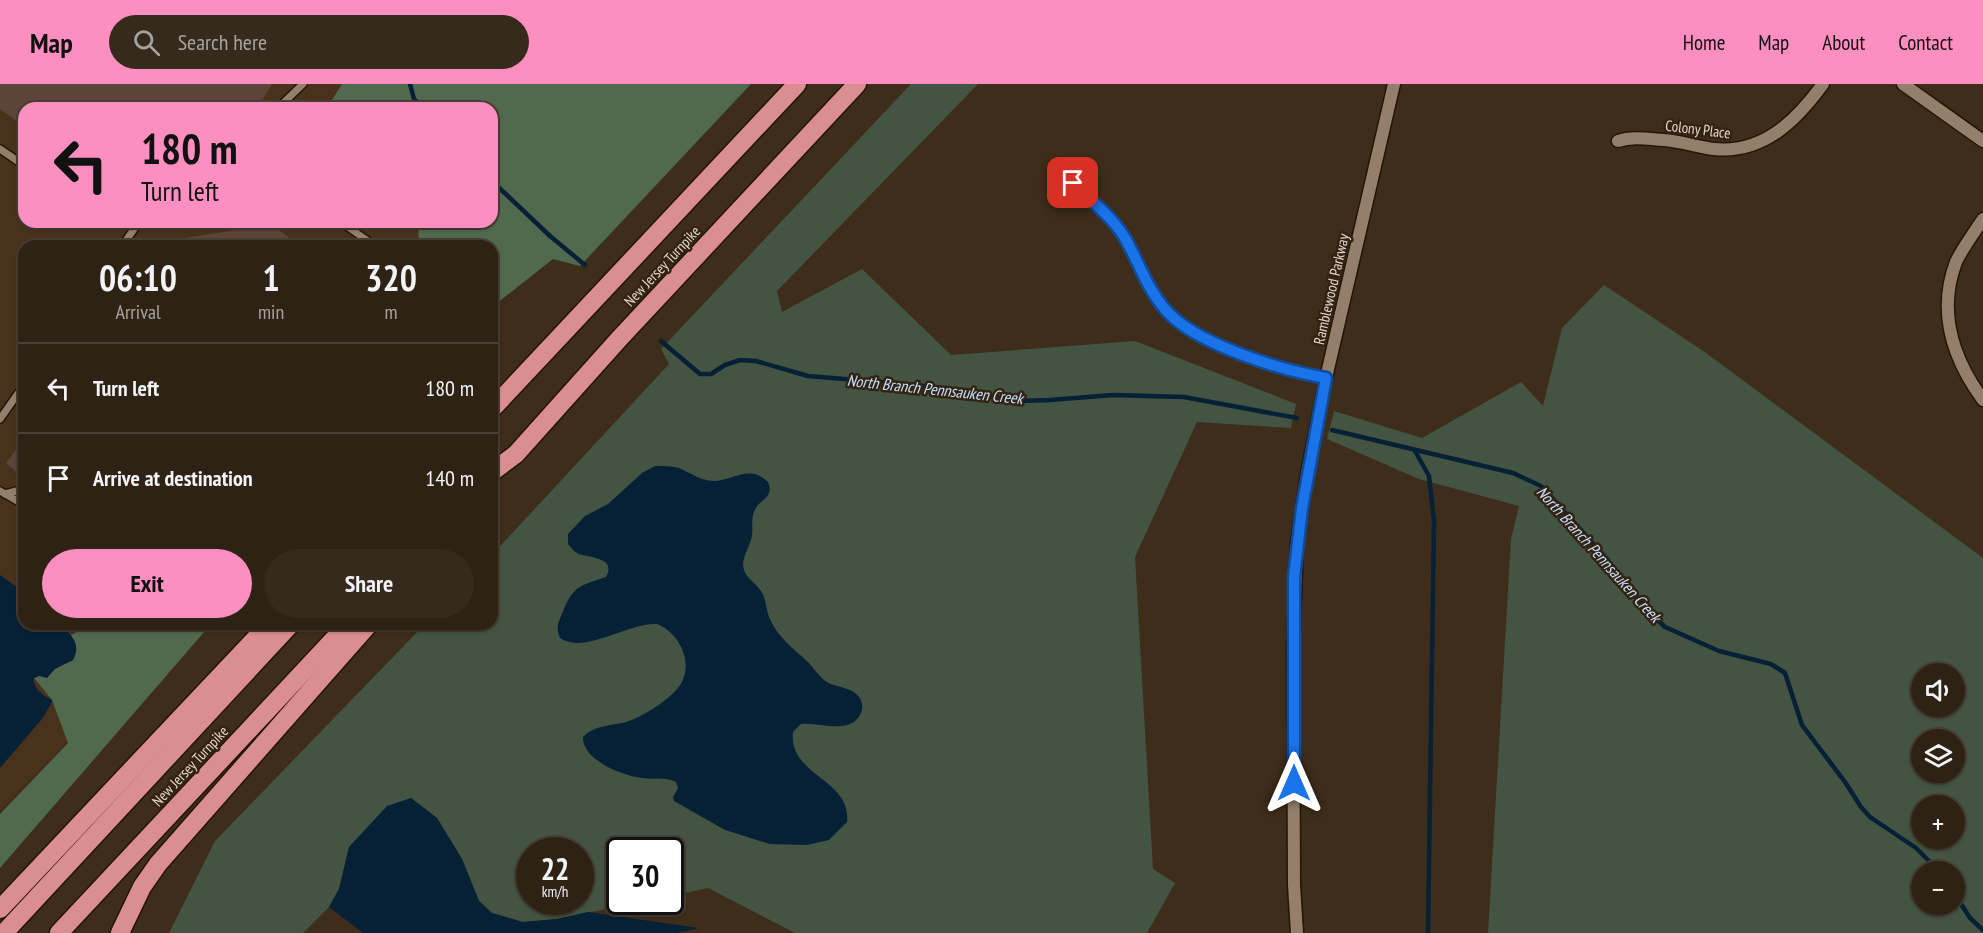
<!DOCTYPE html>
<meta charset="utf-8">
<style>
:root{--surface:#2e2214;--page:#362a1d;--text:#f1f3f6;--muted:#a7a4a0;--line:#493f34;--accent:#fd8ec0}
body{margin:0;font-family:"PT Sans Narrow",sans-serif;background:var(--page);color:var(--text);height:100vh;display:flex;flex-direction:column;font-size:22px;white-space:nowrap}
*{box-sizing:border-box;margin:0}
p{font-size:20px;color:var(--muted)}
.icon{flex:none;width:33px;height:33px;fill:none;stroke:currentColor;stroke-width:2;stroke-linecap:round;stroke-linejoin:round}
.map{position:relative;flex:1;overflow:hidden}
.sheet{position:absolute;left:18px;top:156px;width:480px;height:390px;display:flex;flex-direction:column;background:var(--surface);border-radius:18px;box-shadow:0 2px 4px #0004,0 0 0 2px var(--line)}
.sheet>*{flex:none}
.guide{position:absolute;left:18px;top:18px;width:480px;height:126px;border-radius:18px;box-shadow:0 2px 4px #0004,0 0 0 2px var(--line);background:#fd8ec0;color:#111;overflow:hidden}
.tools{position:absolute;left:1911px;top:579px;display:grid;gap:12px}
.tools a{display:grid;place-items:center;width:54px;height:54px;border-radius:50%;background:var(--surface);box-shadow:0 2px 4px #0004,0 0 0 2px var(--line);font-size:30px}
.speed{position:absolute;left:516px;top:753px;display:flex;gap:12px;font-size:30px;font-weight:700;text-align:center}
.speed>*{display:grid;place-content:center;width:78px;height:78px;border-radius:50%;background:var(--surface);box-shadow:0 2px 4px #0004,0 0 0 2px var(--line);line-height:1}
.speed small{font-size:15px;font-weight:400}
.speed .limit{border:3px solid #111;border-radius:9px;background:#fff;color:#111}
.pin{position:absolute;display:grid;place-items:center;width:51px;height:51px;color:#fff;margin:-26px;border-radius:12px;box-shadow:0 3px 9px #0006}
.me{position:absolute;width:66px;margin:-33px;rotate:0deg;stroke-linejoin:round;filter:drop-shadow(0 0 4px #0008)}
.turn{display:flex;align-items:center;gap:21px;height:126px;padding:0 24px;font-size:27px}
.turn .icon{width:78px;height:78px;stroke-width:2.5}
.turn b{display:block;font-size:42px;line-height:51px}
.eta{display:flex;justify-content:space-evenly;align-items:center;height:102px;text-align:center}
.eta b{font-size:36px;font-weight:800;line-height:42px}
.action{display:flex;gap:12px;margin-top:auto;padding:12px 24px}
.action a{flex:1;height:69px;border-radius:36px;background:var(--accent);color:#111;font-size:24px;font-weight:800;line-height:69px;text-align:center}
.action a+a{background:var(--page);color:var(--text)}
ul{padding:0;list-style:none}
li{display:flex;align-items:center;gap:18px;height:90px;padding:0 24px;border-top:2px solid var(--line)}
li div{flex:1}
li b{display:block;font-size:22px}
li em{font-style:normal}
header{display:flex;align-items:center;gap:36px;box-sizing:border-box;height:84px;padding:0 30px;background:var(--accent);color:#111}
header strong{font-size:28px}
nav{display:flex;gap:33px;margin-inline-start:auto;font-size:21px}
.search{width:420px;height:54px;background:var(--page);display:flex;align-items:center;gap:15px;box-sizing:border-box;padding:0 21px;border-radius:33px;color:var(--muted);font-size:22px}
.map>svg:first-child{display:block}
.built{fill:#48321b;fill-rule:evenodd}
.green{fill:#435442;fill-rule:evenodd}
.forest{fill:#516a4f}
.water{fill:#062136}
.lines{fill:none;stroke-linecap:round;stroke-linejoin:round}
.stream{stroke:#062136;stroke-width:4.5}
.building{fill:#5c4439}
.service-casing{stroke:#241504;stroke-width:10}
.minor-casing{stroke:#241504;stroke-width:15}
.motorway-casing{stroke:#241504;stroke-width:21}
.service{stroke:#937f6b;stroke-width:7}
.minor{stroke:#937f6b;stroke-width:12}
.motorway{stroke:#da8e91;stroke-width:18}
.route-casing{stroke:#114b97;stroke-width:15}
.route{stroke:#1a73e8;stroke-width:10}
.labels{text-anchor:middle;dominant-baseline:central;stroke-width:5;stroke-linejoin:round;paint-order:stroke}
.street-label{font-size:15px;fill:#e3d7cd;stroke:#342312}
.water-label{font-size:16px;font-style:italic;fill:#c3e1fd;stroke:#342312}
</style>
<header>
<strong>Map</strong>
<div class="search"><svg class="icon" aria-label="search" viewBox="0 0 24 24"><circle cx="10" cy="10" r="6"/><path d="M15 15l6 6"/></svg>Search here</div>
<nav><a>Home</a><a>Map</a><a>About</a><a>Contact</a></nav>
</header>
<div class="map">
<svg width="1983" height="849" viewBox="0 0 1983 849">
<rect width="100%" height="100%" fill="#3e2d1b"/>
<path class="built" d="M0,0h706l-214,162h-468v378h158l-182,187zM24,24h468v114h-468z"/>
<g class="green">
<path d="M911,0h67l-201,207 5,21 80,-43 89,86 184,-14 161,63 -5,24 -94,-6 -62,135 18,312 22,14 -28,50h-352l-87,-45 -37,8 -1,-46h-50v52h20l-83,17 -34,3 -31,-9 -13,-12 -17,-42 -25,-41 -26,-20 -62,49 -10,42 -10,18 -26,26h-134l46,-92 210,-217h67v-69l177,-191 -8,-15zM530,766h50v52h-50z"/>
<path d="M1604,201l102,68 277,205v375h-495l23,-394 8,-33 -100,-27 -92,-40 7,-28 88,27 99,-56 22,24 19,-78zM1922,590h32v32h-32zM1922,656h32v32h-32zM1922,722h32v32h-32zM1922,788h32v32h-32z"/>
</g>
<g class="forest">
<path d="M342,0h409l-171,182 -27,-7 -61,48v-61h-74l1,-22 -3,-2h76v-114h-165z"/>
<path d="M92,540h119l-211,244v-54l68,-71 -16,-43 -18,-22 39,-18 -2,-25z"/>
</g>
<g class="water">
<path d="M655,382c8,0 16,0 24,2 12,5 22,13 36,13 19,-1 35,-17 53,1 7,17 -10,17 -14,30 -3,7 -1,15 -2,23 -1,11 -12,23 -8,35 3,9 12,13 17,21 5,7 5,18 8,26 8,20 24,31 39,45 6,6 11,15 19,20 10,6 25,5 32,15 6,8 3,18 -4,24 -14,11 -38,1 -54,3l-8,8c-5,44 59,47 54,90l-18,18 -9,2 -13,3 -37,-1 -45,-14 -51,-29 -1,-4 5,-9 -2,-6c-11,-6 -22,-2 -34,-4 -19,-2 -60,-18 -59,-41 11,-12 29,-11 43,-15 9,-3 18,-8 25,-12 10,-6 26,-18 31,-28 11,-22 -4,-50 -25,-58 -28,-2 -73,31 -97,14 -5,-12 -1,-16 3,-27 11,-26 17,-25 43,-34 11,-20 -17,-19 -27,-23 -5,-2 -8,-7 -11,-10v-10l17,-18 23,-12 34,-31z"/>
<path d="M0,491l24,17v32h34c13,10 24,19 15,36l-18,9 -8,9 -8,-2 -5,2c-2,10 10,18 18,22v2l-10,17 -42,49z"/>
<path d="M411,714l26,20 25,41 17,42 13,12 31,9 34,-3 31,-7 111,16 -21,5h-315l-34,-26 10,-18 10,-42 38,-41z"/>
</g>
<g class="lines">
<g class="stream">
<path d="M410,0l4,15 9,9"/>
<path d="M492,97l58,55 35,29"/>
<path d="M661,257l39,33h11l14,-9 15,-5 16,1 52,15 109,9 103,16 30,-1 63,-5 71,2 113,21"/>
<path d="M1332,346l181,43 28,13 13,14 52,58 38,49 21,20 54,24 52,13 14,9 17,52 43,57 16,25 9,10 46,31 24,24"/>
<path d="M1415,367l14,25 5,45 -6,412"/>
<path d="M1954,809l16,25 13,12"/>
</g>
</g>
<g class="building">
<path d="M0,0h272l-9,15 -42,9h-197v18l-24,-17z"/>
<path d="M271,140l29,22h-119l-1,-7z"/>
<path d="M24,355v40l-18,-16z"/>
</g>
<g class="lines">
<g class="service-casing">
<g id="service">
<path d="M278,24l25,-24"/>
<path d="M0,65l19,13h5"/>
<path d="M1073,99c18,18 41,35 53,57 13,23 21,48 38,68 30,36 117,62 162,70"/>
<path d="M341,138l34,24"/>
<path d="M122,162l17,-24"/>
<path d="M0,335l24,-34"/>
<path d="M0,407l24,14"/>
<path d="M5,410l19,-5"/>
</g>
</g>
<g class="minor-casing">
<g id="minor">
<path d="M1903,0l80,57"/>
<path d="M1618,57c15,-5 30,-2 45,-1 18,1 34,7 51,9 49,5 82,-28 109,-65"/>
<path d="M1983,135c-9,14 -20,28 -27,43 -19,50 -3,97 27,138"/>
<path d="M1297,849l-3,-48 -1,-239 4,-103 10,-69 19,-96 68,-294"/>
</g>
</g>
<g class="motorway-casing">
<g id="motorway">
<path d="M492,325l305,-325"/>
<path d="M492,388l24,-18 103,-115 238,-255"/>
<path d="M0,825l269,-285"/>
<path d="M4,849l287,-309"/>
<path d="M59,849l289,-309"/>
<path d="M120,849l22,-46 16,-23 211,-240"/>
</g>
</g>
<use href="#service" class="service"/>
<use href="#minor" class="minor"/>
<use href="#motorway" class="motorway"/>
</g>
<g class="lines">
<g class="route-casing">
<path id="route" d="M1073,99c18,18 41,35 53,57 13,23 21,48 38,68 29,36 117,62 162,70l-24,130 -8,69v206"/>
</g>
<use href="#route" class="route"/>
</g>
<g class="labels">
<g class="street-label">
<text transform="translate(1698 45) rotate(7)">Colony Place</text>
<text transform="translate(662 182) rotate(-47)">New Jersey Turnpike</text>
<text transform="translate(1331 205) rotate(-77)">Ramblewood Parkway</text>
<text transform="translate(190 682) rotate(-47)">New Jersey Turnpike</text>
</g>
<g class="water-label">
<text transform="translate(935 305) rotate(6)">North Branch Pennsauken Creek</text>
<text transform="translate(1599 470) rotate(48)">North Branch Pennsauken Creek</text>
</g>
</g>
</svg>
<div class="tools">
<a><svg class="icon" aria-label="sound" viewBox="0 0 24 24"><path d="M4 9h4l5-4v14l-5-4H4zM17 9q2 3 0 6"/></svg></a>
<a><svg class="icon" aria-label="layers" viewBox="0 0 24 24"><path d="M12 4l9 5-9 5-9-5zM3 14l9 5 9-5"/></svg></a>
<a>+</a>
<a>−</a>
</div>
<div class="speed"><div>22<small>km/h</small></div><div class="limit">30</div></div>
<div class="pin" style="left:1073px;top:99px;background:#d93025"><svg class="icon" aria-label="arrive" viewBox="0 0 24 24"><path d="M6 21V4h12l-3 4 3 4H6"/></svg></div>
<svg class="me" style="left:1294px;top:699px" viewBox="-20 -20 40 40"><path d="M0-17L14 15 0 8-14 15z" fill="#1a73e8" stroke="#fff" stroke-width="4"/></svg>
<div class="guide">
<div class="turn"><svg class="icon" aria-label="left" viewBox="0 0 24 24"><path d="M17 20v-9H6M10 6l-5 5 5 5"/></svg><div><b>180 m</b>Turn left</div></div>
</div>
<section class="sheet">
<div class="eta">
<div><b>06:10</b><p>Arrival</p></div>
<div><b>1</b><p>min</p></div>
<div><b>320</b><p>m</p></div>
</div>
<ul>
<li><svg class="icon" aria-label="left" viewBox="0 0 24 24"><path d="M17 20v-9H6M10 6l-5 5 5 5"/></svg><div><b>Turn left</b></div><em>180 m</em></li>
<li><svg class="icon" aria-label="arrive" viewBox="0 0 24 24"><path d="M6 21V4h12l-3 4 3 4H6"/></svg><div><b>Arrive at destination</b></div><em>140 m</em></li>
</ul>
<div class="action"><a>Exit</a><a>Share</a></div>
</section>
</div>
